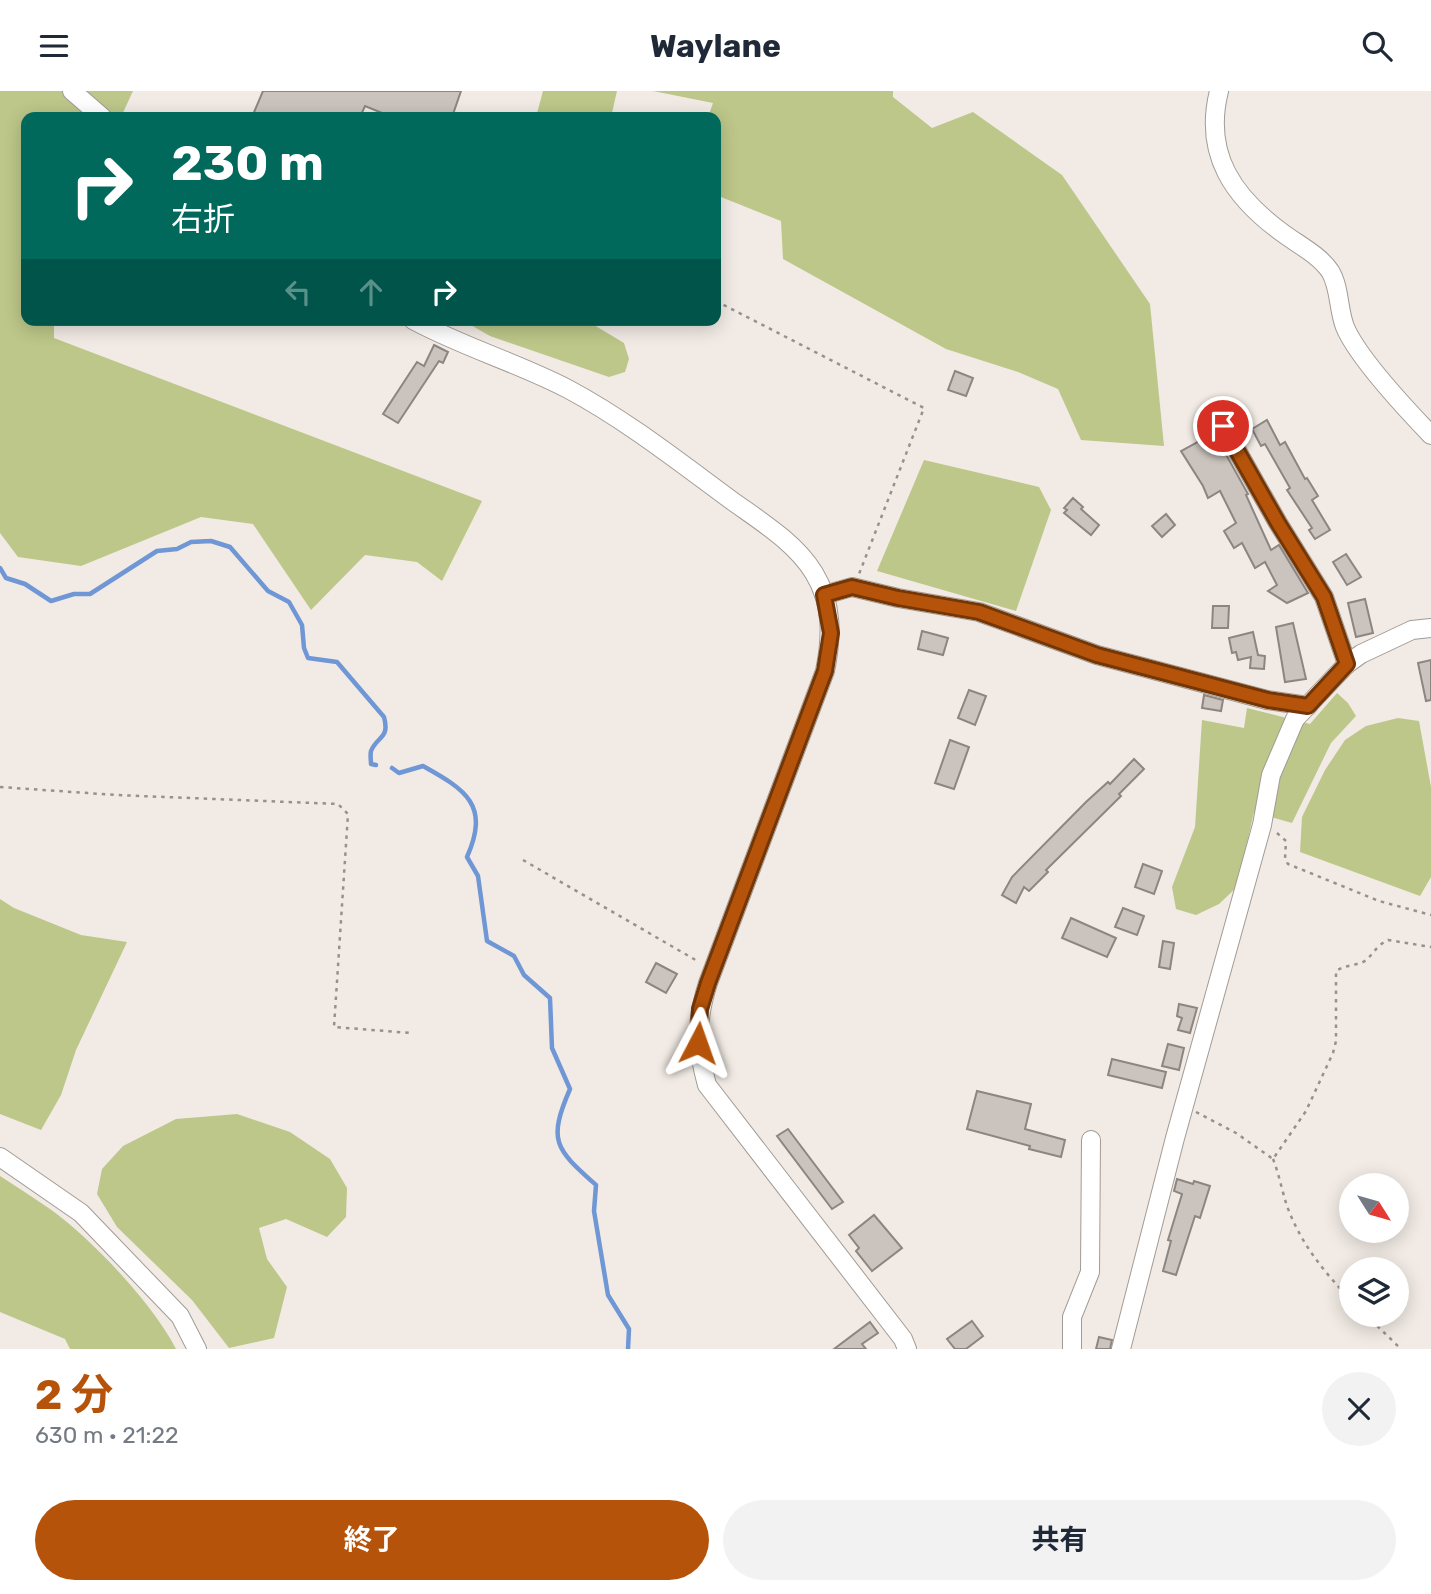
<!DOCTYPE html>
<html lang="ja">
<meta charset="utf-8">
<style>
:root{--surface:#fff;--page:#f2f2f3;--text:#1f2937;--muted:#747a83;--accent:#b45309}
body{margin:0;font-family:Rubik,"Noto Sans JP",sans-serif;background:var(--page);color:var(--text);height:100vh;display:flex;flex-direction:column;font-size:26px;white-space:nowrap}
*{box-sizing:border-box;margin:0}
p{font-size:23px;color:var(--muted)}
.icon{flex:none;width:38px;height:38px;fill:none;stroke:currentColor;stroke-width:2;stroke-linecap:round;stroke-linejoin:round}
.map{position:relative;height:1258px;overflow:hidden}
.details{display:flex;flex-direction:column;background:var(--surface);flex:1}
.details>*{flex:none}
.guide{position:absolute;left:21px;top:21px;width:700px;height:214px;border-radius:14px;box-shadow:0 4px 18px #0003;background:#00695c;color:#fff;overflow:hidden}
.needle{width:46px;rotate:127deg}
.tools{position:absolute;left:1339px;top:1082px;display:grid;gap:14px}
.tools a{display:grid;place-items:center;width:70px;height:70px;border-radius:50%;background:var(--surface);box-shadow:0 4px 18px #0003;font-size:35px}
.pin{position:absolute;display:grid;place-items:center;width:60px;height:60px;color:#fff;margin:-30px;border:4px solid #fff;border-radius:50%;box-shadow:0 2px 7px #0007}
.me{position:absolute;width:77px;margin:-38px;rotate:4deg;stroke-linejoin:round;filter:drop-shadow(0 0 5px #0008)}
.turn{display:flex;align-items:center;gap:24px;height:147px;padding:0 35px;font-size:32px}
.turn .icon{width:91px;height:91px;stroke-width:2.5}
.turn b{display:block;font-size:49px;line-height:60px}
.lanes{display:flex;align-items:center;height:66px;padding:0 35px;background:#0003;justify-content:center;gap:35px;direction:ltr}
.lanes .off{opacity:.35}
.round{display:grid;place-items:center;flex:none;width:74px;height:74px;border-radius:37px;background:var(--page)}
.head{display:flex;align-items:center;justify-content:space-between;height:119px;padding:0 35px}
h1{font-size:42px;font-weight:700;line-height:52px;color:var(--accent)}
.button{display:flex;gap:14px;margin-top:auto;padding:14px 35px}
.button a{flex:1;height:80px;border-radius:42px;background:var(--accent);color:#fff;font-size:28px;font-weight:700;line-height:80px;text-align:center}
.button a+a{background:var(--page);color:var(--text)}
header{display:flex;justify-content:space-between;align-items:center;height:91px;padding:0 35px;background:var(--surface);font-size:32px;font-weight:700}
.map>svg:first-child{display:block}
.green{fill:#bdc789}
.lines{fill:none;stroke-linecap:round;stroke-linejoin:round}
.stream{stroke:#6f96d5;stroke-width:4.5}
.building{fill:#cbc4be;stroke:#8c8580;stroke-width:2}
.minor-casing{stroke:#a29b95;stroke-width:20}
.path{stroke:#96918c;stroke-width:2.5;stroke-dasharray:3.5 5;stroke-linecap:butt}
.minor{stroke:#fff;stroke-width:18}
.route-casing{stroke:#753606;stroke-width:18}
.route{stroke:#b45309;stroke-width:12}
</style>
<header><svg class="icon" aria-label="menu" viewBox="0 0 24 24"><path d="M4 6h16M4 12h16M4 18h16"/></svg>Waylane<svg class="icon" aria-label="search" viewBox="0 0 24 24"><circle cx="10" cy="10" r="6"/><path d="M15 15l6 6"/></svg></header>
<div class="map">
<svg width="1431" height="1258" viewBox="0 0 1431 1258">
<rect width="100%" height="100%" fill="#f2ebe5"/>
<g class="green">
<path d="M0,0h133l-12,26h-95v203h28v18l428,163 -40,80 -25,-19 -52,-7 -54,55 -58,-86 -52,-7 -120,49 -63,-9 -18,-24z"/>
<path d="M543,0h74l-6,26h-75z"/>
<path d="M653,0h240v6l39,31 41,-16 89,63 88,129 14,142 -83,-6 -23,-51 -40,-17 -72,-23 -163,-90 -2,-38 -65,-26v-78h-8l5,-14z"/>
<path d="M462,229h105l7,5h20l30,18 5,16 -4,13 -16,5 -119,-41z"/>
<path d="M924,369l115,27 12,23 -35,101 -139,-40z"/>
<path d="M1337,602l11,10 8,13 -25,27 -39,80 -38,-11 -17,75 -18,17 -23,11 -20,-6 -4,-22 23,-60 7,-107 42,8 3,-20 63,16z"/>
<path d="M1398,627l21,3 12,66v90l-11,19 -120,-44 2,-35 23,-47 20,-30 21,-14z"/>
<path d="M0,808l14,9 67,27 46,7 -51,108 -15,45 -20,35 -41,-16z"/>
<path d="M237,1023l53,18 40,27 17,29 -1,29 -19,20 -41,-18 -27,9 8,31 20,28 -13,51 -45,10 -37,-48 -75,-73 -20,-33 5,-25 21,-23 53,-27z"/>
<path d="M0,1085c17,11 34,22 50,33 41,29 104,96 126,140h-106l-5,-10 -65,-27z"/>
</g>
<g class="lines">
<g class="stream">
<path d="M0,477l6,10 19,6 26,17 23,-7h16l67,-43 20,-2 14,-7 20,-1 19,6 38,44 21,11 13,23 2,23 4,10 29,4 47,55c6,22 -7,19 -13,34 -1,4 0,9 0,13l5,1"/>
<path d="M392,677l7,5 24,-7c43,24 67,39 44,91l11,19 9,65 27,15 10,19 26,23 2,50 18,41c-23,53 -14,60 26,96l-2,26 14,84 21,34 -1,20"/>
</g>
</g>
<g class="building">
<path d="M263,0h198l-9,26h-60l-27,-11 -5,11h-108z"/>
<path d="M434,254l14,7 -5,11 -4,-2 -41,62 -15,-9 34,-52 7,4z"/>
<path d="M955,280l18,7 -7,18 -18,-6z"/>
<path d="M1267,329l13,25 5,-3 20,37 2,-1 11,18 -6,4 18,30 -15,9 -6,-9 3,-2 -25,-38 3,-2 -25,-44 -4,2 -9,-17z"/>
<path d="M1214,342l34,61 -2,1 25,55 8,-5 29,48 -21,10 -19,-12 9,-6 -12,-23 -10,6 -13,-25 -8,5 -10,-17 12,-8 -16,-32 -12,7 -5,-12 -22,-35z"/>
<path d="M1073,407l10,9 -2,2 18,16 -8,10 -27,-22 3,-3 -3,-2z"/>
<path d="M1166,423l9,11 -13,12 -10,-11z"/>
<path d="M1346,463l15,23 -14,8 -14,-23z"/>
<path d="M1365,508l8,34 -17,4 -8,-34z"/>
<path d="M1213,515h16l-1,22h-16z"/>
<path d="M1293,532l13,56 -21,3 -9,-55z"/>
<path d="M922,540l26,7 -5,17 -25,-6z"/>
<path d="M1253,541l5,23 7,1 -1,13 -14,-1 1,-11 -13,3 -2,-8 -4,1 -3,-15z"/>
<path d="M1431,569v40l-5,1 -8,-38z"/>
<path d="M969,599l17,6 -11,29 -17,-7z"/>
<path d="M1204,604l19,5 -2,11 -19,-3z"/>
<path d="M950,649l19,7 -15,42 -19,-6z"/>
<path d="M1134,668l10,10 -25,25 2,2 -75,74 2,2 -19,19 -5,-4 -8,16 -14,-8 10,-18 74,-75 22,-20 2,2z"/>
<path d="M1143,773l19,7 -8,23 -19,-7z"/>
<path d="M1123,817l21,8 -7,19 -22,-8z"/>
<path d="M1071,827l45,20 -9,19 -45,-19z"/>
<path d="M1163,850l11,2 -4,26 -11,-2z"/>
<path d="M656,872l21,11 -11,19 -20,-11z"/>
<path d="M1179,913l18,4 -7,25 -12,-3 4,-12 -5,-2z"/>
<path d="M1168,953l16,4 -5,22 -17,-4z"/>
<path d="M1112,968l54,13 -4,16 -54,-13z"/>
<path d="M977,1000l54,13 -6,25 40,11 -4,17 -32,-8 1,-3 -63,-17z"/>
<path d="M788,1038l55,73 -11,7 -55,-73z"/>
<path d="M1177,1088l16,5 1,-3 16,5 -10,32 -5,-2 -19,59 -13,-4 8,-30 -3,-1 14,-46 -8,-3z"/>
<path d="M874,1124l28,33 -30,23 -16,-20 3,-3 -10,-13z"/>
<path d="M972,1230l11,15 -17,13h-11l-8,-10z"/>
<path d="M870,1231l8,11 -16,11 4,5h-32z"/>
<path d="M1099,1246l13,3 -2,9h-14z"/>
</g>
<g class="lines">
<g class="minor-casing">
<g id="minor">
<path d="M72,0l30,26"/>
<path d="M1219,0c-16,64 15,107 65,143 15,11 35,21 46,37 10,16 8,38 15,56 13,31 62,83 86,108"/>
<path d="M413,229c50,27 105,43 155,69 58,31 110,72 163,111 29,21 64,42 83,73 19,31 18,64 11,98l-117,312c-12,38 -12,63 -1,102l196,254 4,10"/>
<path d="M1223,335l55,97 46,74 23,67"/>
<path d="M824,504l28,-8 46,11 81,14 118,43 170,45 41,6"/>
<path d="M0,1066l81,56 99,103 17,33"/>
<path d="M1072,1258v-32l18,-45 1,-132"/>
<path d="M1121,1258l54,-211 87,-313 9,-50 24,-56 52,-55 14,-10 51,-24 19,-2"/>
</g>
</g>
<g class="path">
<path d="M716,210l208,107 -65,166"/>
<path d="M0,696l116,8 222,9 10,10 -14,213 77,6"/>
<path d="M1277,742l9,8 -1,18 3,5 91,37 52,14"/>
<path d="M523,769l176,102"/>
<path d="M1196,1021l40,21 37,26 33,-48 27,-58 3,-12v-70c9,-6 17,-5 27,-9 9,-5 12,-16 25,-22l43,7"/>
<path d="M1273,1068c6,15 9,32 14,47 14,38 37,66 64,94"/>
<path d="M1365,1223l36,35"/>
</g>
<use href="#minor" class="minor"/>
</g>
<g class="lines">
<g class="route-casing">
<path id="route" d="M698,952l2,-34 8,-26 117,-312 6,-38 -7,-38 28,-8 46,11 81,14 118,43 171,45 40,6 39,-42 -23,-67 -46,-74 -55,-97"/>
</g>
<use href="#route" class="route"/>
</g>
</svg>
<div class="tools">
<a><svg class="needle" viewBox="-14 -14 28 28"><path d="M0-13l5 13h-10z" fill="#e53935"/><path d="M0 13l5-13h-10z" fill="#747a83"/></svg></a>
<a><svg class="icon" aria-label="layers" viewBox="0 0 24 24"><path d="M12 4l9 5-9 5-9-5zM3 14l9 5 9-5"/></svg></a>
</div>
<div class="pin" style="left:1223px;top:335px;background:#d93025"><svg class="icon" aria-label="arrive" viewBox="0 0 24 24"><path d="M6 21V4h12l-3 4 3 4H6"/></svg></div>
<svg class="me" style="left:698px;top:952px" viewBox="-20 -20 40 40"><path d="M0-17L14 15 0 8-14 15z" fill="#b45309" stroke="#fff" stroke-width="4"/></svg>
<div class="guide">
<div class="turn"><svg class="icon" aria-label="right" viewBox="0 0 24 24"><path d="M7 20v-9h11M14 6l5 5-5 5"/></svg><div><b>230 m</b>右折</div></div>
<div class="lanes"><svg class="icon off" aria-label="left" viewBox="0 0 24 24"><path d="M17 20v-9H6M10 6l-5 5 5 5"/></svg><svg class="icon off" aria-label="ahead" viewBox="0 0 24 24"><path d="M12 20V5M6 11l6-6 6 6"/></svg><svg class="icon" aria-label="right" viewBox="0 0 24 24"><path d="M7 20v-9h11M14 6l5 5-5 5"/></svg></div>
</div>
</div>
<section class="details">
<div class="head"><div><h1>2 分</h1><p>630 m · 21:22</p></div><a class="round"><svg class="icon" aria-label="close" viewBox="0 0 24 24"><path d="M6 6l12 12M18 6L6 18"/></svg></a></div>
<div class="button"><a>終了</a><a>共有</a></div>
</section>
